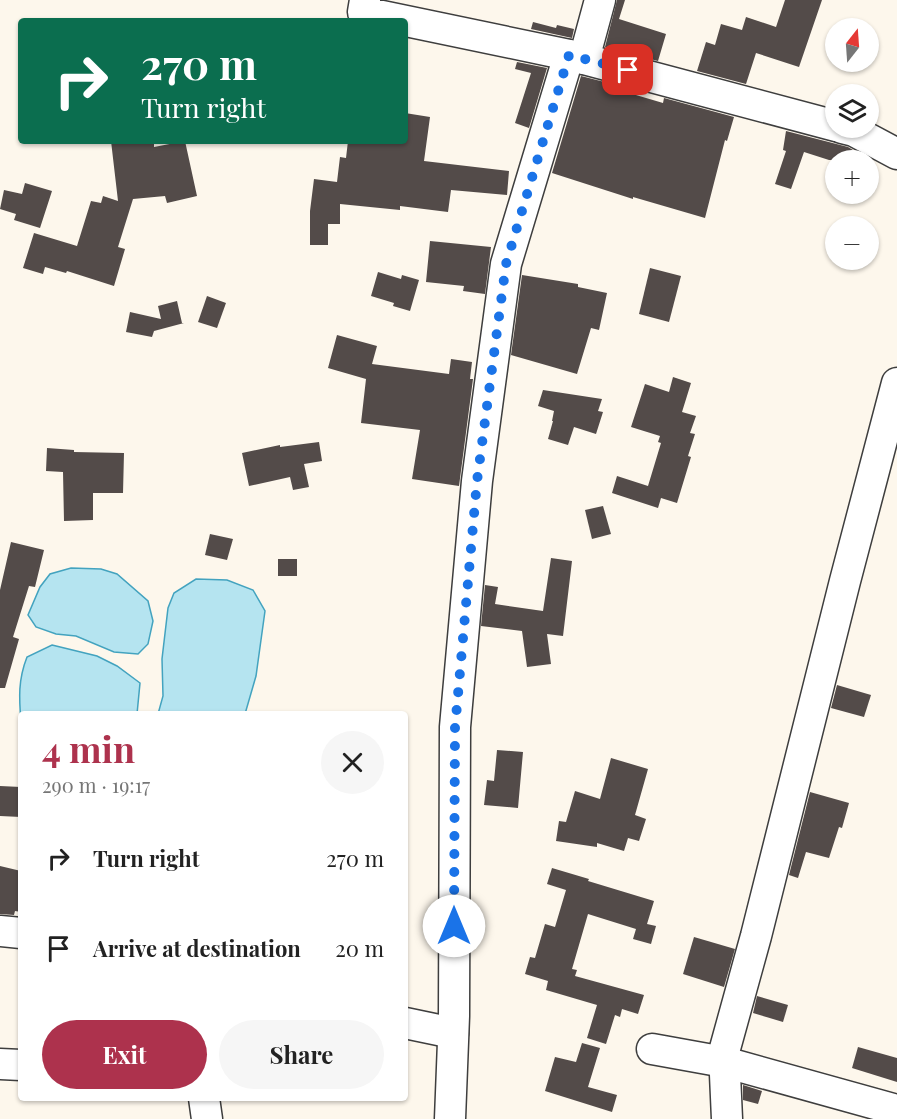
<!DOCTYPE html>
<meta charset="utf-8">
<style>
:root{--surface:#fff;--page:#f6f6f6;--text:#222;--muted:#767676;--accent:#ad324d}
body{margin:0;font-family:"Playfair Display",serif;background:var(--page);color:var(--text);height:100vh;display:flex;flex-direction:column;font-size:22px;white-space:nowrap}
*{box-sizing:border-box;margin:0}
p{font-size:20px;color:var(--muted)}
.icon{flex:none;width:33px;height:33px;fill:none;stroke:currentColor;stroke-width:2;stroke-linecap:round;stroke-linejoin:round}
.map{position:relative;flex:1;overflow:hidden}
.panel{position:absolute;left:18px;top:711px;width:390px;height:390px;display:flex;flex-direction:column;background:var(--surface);border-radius:6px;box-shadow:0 2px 4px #0004}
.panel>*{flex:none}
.guide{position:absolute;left:18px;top:18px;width:390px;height:126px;border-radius:6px;box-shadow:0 2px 4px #0004;background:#0b6e4f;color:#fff;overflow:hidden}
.needle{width:39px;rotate:17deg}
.fabs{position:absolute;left:825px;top:18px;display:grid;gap:12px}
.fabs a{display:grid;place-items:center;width:54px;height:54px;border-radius:50%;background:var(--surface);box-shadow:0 2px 4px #0004;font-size:30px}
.pin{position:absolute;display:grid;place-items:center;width:51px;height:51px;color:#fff;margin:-26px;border-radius:12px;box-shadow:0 3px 9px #0006}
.me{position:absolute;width:66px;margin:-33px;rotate:0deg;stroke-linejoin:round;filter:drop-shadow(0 0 4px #0008)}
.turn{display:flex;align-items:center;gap:21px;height:126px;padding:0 24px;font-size:27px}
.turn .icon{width:78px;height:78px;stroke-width:2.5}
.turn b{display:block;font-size:42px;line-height:51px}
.round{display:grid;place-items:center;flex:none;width:63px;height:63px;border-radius:32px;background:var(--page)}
.overview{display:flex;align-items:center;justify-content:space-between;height:102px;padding:0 24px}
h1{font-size:36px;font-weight:700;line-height:45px;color:var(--accent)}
.button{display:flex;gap:12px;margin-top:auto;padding:12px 24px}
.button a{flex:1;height:69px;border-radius:36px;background:var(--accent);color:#fff;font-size:24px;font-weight:700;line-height:69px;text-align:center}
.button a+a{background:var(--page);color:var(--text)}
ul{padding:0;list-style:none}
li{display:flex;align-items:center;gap:18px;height:90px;padding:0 24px}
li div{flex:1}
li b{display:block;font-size:22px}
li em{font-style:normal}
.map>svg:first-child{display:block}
.water{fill:#b5e4f0;stroke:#43a3bf;stroke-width:1.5}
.building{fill:#534b49}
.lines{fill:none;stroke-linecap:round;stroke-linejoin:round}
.minor-casing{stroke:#3e3e3e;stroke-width:33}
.minor{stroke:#fff;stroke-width:30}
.route{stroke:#1a73e8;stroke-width:10;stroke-dasharray:0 18}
</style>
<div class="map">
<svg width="897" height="1119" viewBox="0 0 897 1119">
<rect width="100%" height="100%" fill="#fdf7ec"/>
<g class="water">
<path d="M71,568l30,1 16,5 31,27 5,20 -5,23 -10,10 -24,-2 -38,-16 -20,-2 -20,-7 -8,-12 12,-28 10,-13z"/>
<path d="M196,579l31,1 26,10 12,21 -9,65 -11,38h-87l5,-18 -1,-37 6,-51 6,-15z"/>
<path d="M52,645l45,11 20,10 23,17 -3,31h-116v8c-2,-24 -3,-42 6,-65z"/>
</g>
<g class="building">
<path d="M617,0h8l-6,19 47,15 -8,27 -53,-14z"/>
<path d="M785,0h37l-23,67 -43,-14 -10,31 -49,-13 9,-29 9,3 6,-21 21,6 4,-13 30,10z"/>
<path d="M533,22l23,6 1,-3 17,4 -2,9 -41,-9z"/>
<path d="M517,62l30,6 -18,60 -14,-5 16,-50 -16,-4z"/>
<path d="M581,76l39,10 -1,4 44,13 1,-5 70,19 -7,24 -2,-1 -20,78 -72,-21v2l-81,-26z"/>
<path d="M405,113l25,4 -6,44 85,10 -2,24 -56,-5 -3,22 -48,-6v4l-60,-6v20h-12v21h-18v-34l4,-32 23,3 3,-25 6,1 2,-17h57z"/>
<path d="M786,131l62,16 5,3 -4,10h-20l-25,-8 -13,37 -16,-5 11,-33 -3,-1z"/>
<path d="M111,141h37l1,3 5,-1v4l31,-6 12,55 -30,7 -2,-7 -32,3 -15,48 7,2 -11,37 -47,-15 -1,2 -21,-6 -2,7 -20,-6 11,-35 43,13 14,-45 10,2 2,-7 15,5z"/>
<path d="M25,183l27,8 -12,37 -26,-8 2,-6 -16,-5 4,-19 18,4z"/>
<path d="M430,241l61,6 -6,47 -22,-3 1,-5 -38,-4z"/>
<path d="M650,268l31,8 -12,46 -30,-8z"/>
<path d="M378,272l23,7 1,-4 17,5 -9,31 -17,-5 1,-3 -23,-7z"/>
<path d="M522,275l56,9v3l29,6 -8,37 -8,-2 -14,46 -66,-19z"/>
<path d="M207,296l19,7 -9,25 -19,-6z"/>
<path d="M177,301l5,22h2l-30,8 -2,6 -26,-5 4,-20 31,7 -3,-13z"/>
<path d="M337,335l40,11 -5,18 77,10 2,-15 21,3 -2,17h3l-14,107 -47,-7 8,-49 -59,-7 5,-44 -38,-11z"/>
<path d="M673,377l18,6 -9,29 14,4 -6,17 5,1 -7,22 3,1 -14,46 -16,-5 -3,10 -46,-15 5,-17 31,10 13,-43 -3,-1 2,-6 -29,-9 14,-43 24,8z"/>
<path d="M543,390l59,9 -4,12 5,1 -7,22 -22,-7 -6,18 -20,-6 5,-18h-1l2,-10 -16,-5z"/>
<path d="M319,442l3,19 -18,3 5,23 -16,3 -3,-13 -41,9 -7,-33 38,-8v2z"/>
<path d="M47,448l27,2v2l50,1 -1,40h-30v27l-29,1 -1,-49 -17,-1z"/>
<path d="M603,506l8,28 -19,5 -7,-29z"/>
<path d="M210,534l23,5 -6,21 -22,-5z"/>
<path d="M11,542l33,8 -9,37 -6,-1 -16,51 6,2 -14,49h-5v-98z"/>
<path d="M551,558l21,3 -9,75 -16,-2 4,30 -24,3 -5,-36 -41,-5 4,-41 13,2 -3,17 48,7z"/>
<rect x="278" y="559" width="19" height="17"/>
<path d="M837,685l34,10 -7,22 -33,-9z"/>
<path d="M497,750l26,2 -5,56 -34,-3 3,-25 7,1z"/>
<path d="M611,758l37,11 -13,46 11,4 -7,22 -11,-3 -4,13 -27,-8v4l-41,-6 3,-20 7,1 9,-31 25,8z"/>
<path d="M0,786l21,1v30l-21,-1z"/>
<path d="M810,792l39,11 -7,25 -3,-1 -10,31 -23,-6 -8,26 -9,-3z"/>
<path d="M0,866l21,5v41l-6,-1 -1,4 -14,-1z"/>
<path d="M552,868l37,11 -1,2 66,20 -7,23 9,2 -5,18 -18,-5 3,-10 -48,-15 -16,55 5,1 -2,6 69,19 -6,19 -16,-5 -2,8 -5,-2 -9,29 -19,-6 10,-33 -51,-15 2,-9 -23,-7 5,-17 5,1 10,-34 10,3 11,-37 -19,-6z"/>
<path d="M694,937l41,12 -11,38 -41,-13z"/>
<path d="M757,996l31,9 -5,17 -30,-9z"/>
<path d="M582,1043l18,5 -12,39 29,8 -5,17 -67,-21 10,-34 21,5z"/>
<path d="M858,1047l39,11v24l-45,-14z"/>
<path d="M743,1085l19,6 -4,13 -15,-4z"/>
</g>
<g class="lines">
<g class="minor-casing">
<g id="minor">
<path d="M365,0l-2,12 206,43 267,71"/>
<path d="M584,59l16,-59"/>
<path d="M842,128l12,3 43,23"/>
<path d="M0,931l21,2"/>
<path d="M405,1023l48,10"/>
<path d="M652,1049l72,13 173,48"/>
<path d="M0,1064l21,1"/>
<path d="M204,1098l3,21"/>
<path d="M450,1119l4,-103 1,-289 22,-246 29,-217 63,-209"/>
<path d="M727,1119l-3,-67 32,-116 89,-355 52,-198"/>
</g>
</g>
<use href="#minor" class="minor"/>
</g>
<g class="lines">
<path class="route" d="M454,926l1,-198 22,-247 29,-217 63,-209 59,15"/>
</g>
</svg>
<div class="fabs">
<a><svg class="needle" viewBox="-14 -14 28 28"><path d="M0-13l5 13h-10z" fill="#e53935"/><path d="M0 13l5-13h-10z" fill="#767676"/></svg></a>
<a><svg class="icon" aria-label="layers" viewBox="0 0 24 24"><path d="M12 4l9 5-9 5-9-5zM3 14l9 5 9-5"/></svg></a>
<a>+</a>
<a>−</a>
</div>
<div class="pin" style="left:628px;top:70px;background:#d93025"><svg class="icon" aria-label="arrive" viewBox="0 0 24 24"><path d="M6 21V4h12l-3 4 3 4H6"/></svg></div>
<svg class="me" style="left:454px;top:926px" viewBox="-20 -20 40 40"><circle r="19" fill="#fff"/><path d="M0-13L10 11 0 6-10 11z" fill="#1a73e8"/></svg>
<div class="guide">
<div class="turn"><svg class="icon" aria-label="right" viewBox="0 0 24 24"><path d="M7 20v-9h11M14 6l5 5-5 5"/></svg><div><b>270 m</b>Turn right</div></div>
</div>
<section class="panel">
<div class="overview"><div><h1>4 min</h1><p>290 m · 19:17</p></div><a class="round"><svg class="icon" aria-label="close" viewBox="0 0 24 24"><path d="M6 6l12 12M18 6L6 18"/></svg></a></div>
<ul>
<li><svg class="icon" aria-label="right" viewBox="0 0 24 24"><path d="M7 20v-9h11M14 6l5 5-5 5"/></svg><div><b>Turn right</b></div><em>270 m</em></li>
<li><svg class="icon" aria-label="arrive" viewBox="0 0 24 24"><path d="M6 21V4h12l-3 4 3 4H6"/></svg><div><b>Arrive at destination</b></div><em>20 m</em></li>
</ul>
<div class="button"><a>Exit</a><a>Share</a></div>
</section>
</div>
